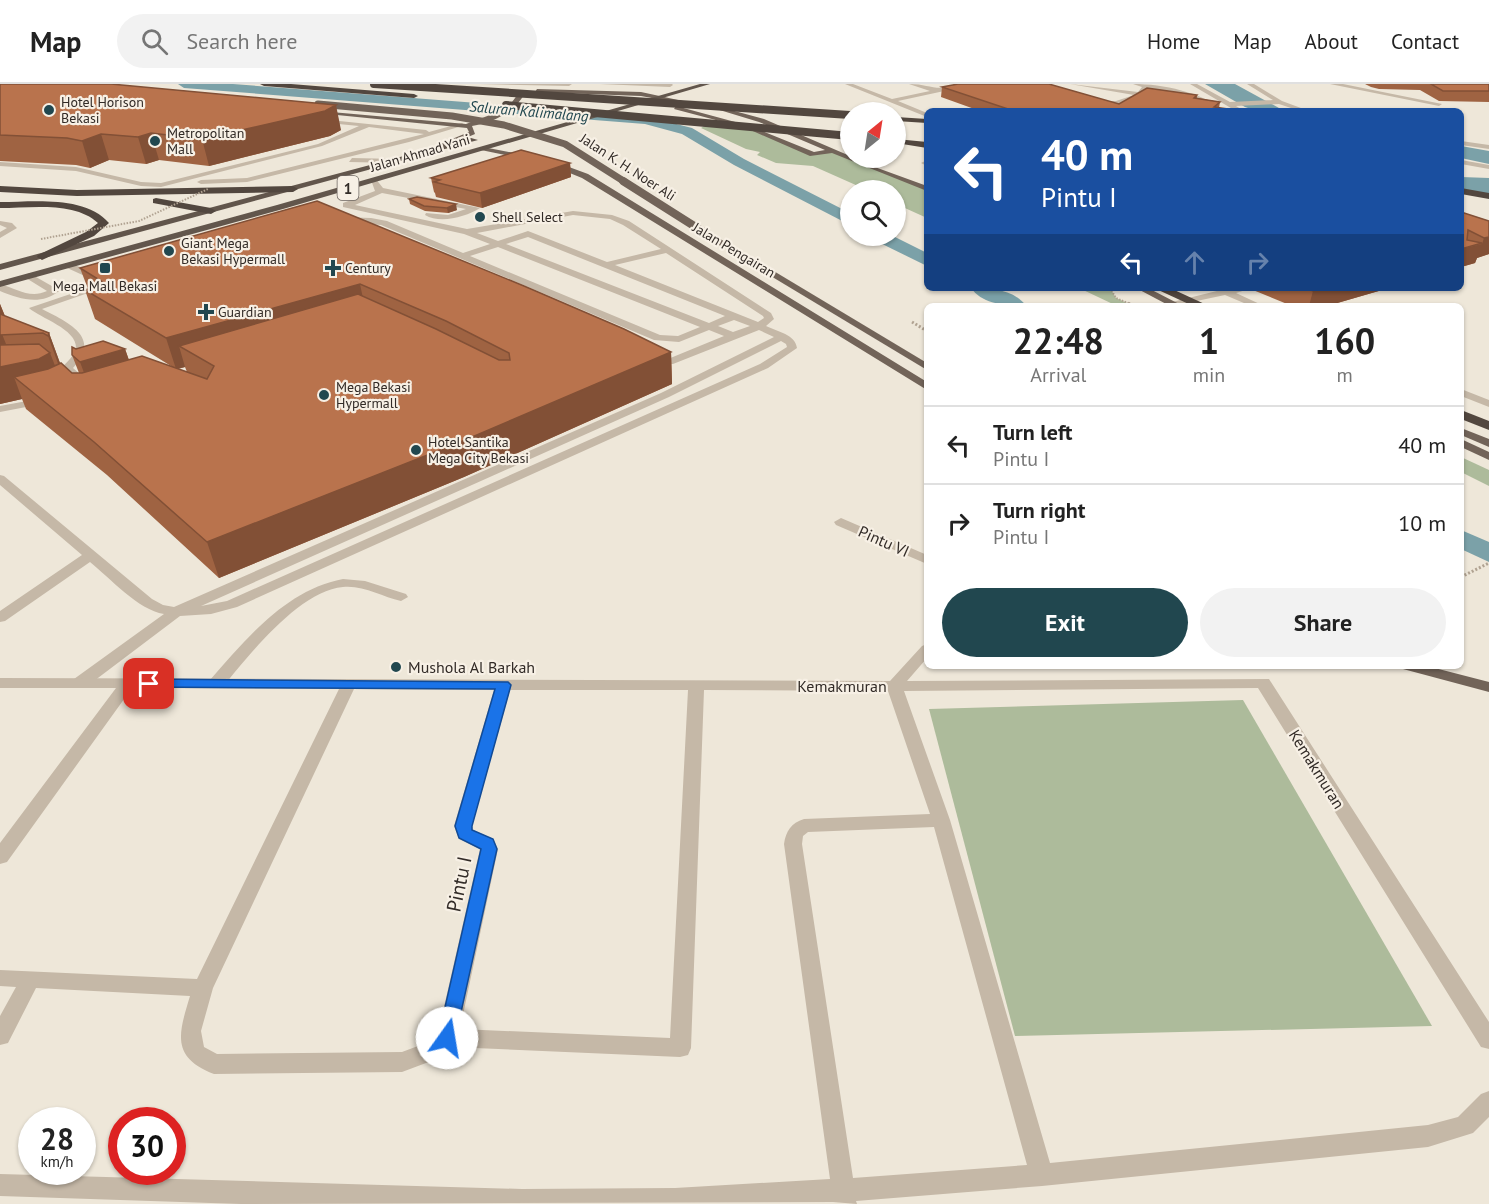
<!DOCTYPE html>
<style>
:root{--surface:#fff;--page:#f2f2f2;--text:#222;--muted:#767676;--line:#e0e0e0;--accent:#21474f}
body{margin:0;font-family:"PT Sans",sans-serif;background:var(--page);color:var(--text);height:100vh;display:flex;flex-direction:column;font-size:22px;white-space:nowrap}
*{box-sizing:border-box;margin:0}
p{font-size:20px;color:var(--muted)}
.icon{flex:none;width:33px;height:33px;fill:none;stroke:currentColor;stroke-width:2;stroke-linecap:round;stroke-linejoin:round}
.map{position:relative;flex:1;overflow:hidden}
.side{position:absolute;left:924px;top:219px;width:540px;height:366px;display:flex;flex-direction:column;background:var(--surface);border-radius:9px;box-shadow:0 2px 4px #0004}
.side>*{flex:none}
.hud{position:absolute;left:924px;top:24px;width:540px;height:183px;border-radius:9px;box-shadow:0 2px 4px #0004;background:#1a4fa0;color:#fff;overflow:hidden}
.needle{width:39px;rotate:30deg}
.buttons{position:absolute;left:840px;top:18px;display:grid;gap:12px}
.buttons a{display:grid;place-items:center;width:66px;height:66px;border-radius:50%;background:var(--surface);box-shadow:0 2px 4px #0004;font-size:30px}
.speed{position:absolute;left:18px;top:1023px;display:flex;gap:12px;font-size:30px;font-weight:700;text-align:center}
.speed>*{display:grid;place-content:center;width:78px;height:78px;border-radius:50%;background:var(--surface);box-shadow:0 2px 4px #0004;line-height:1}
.speed small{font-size:15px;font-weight:400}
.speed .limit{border:9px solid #d22;background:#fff;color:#111}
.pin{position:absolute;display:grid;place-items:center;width:51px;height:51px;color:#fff;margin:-26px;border-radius:12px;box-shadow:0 3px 9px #0006}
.me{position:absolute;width:66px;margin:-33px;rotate:13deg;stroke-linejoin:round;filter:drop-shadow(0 0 4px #0008)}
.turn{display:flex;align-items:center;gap:21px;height:126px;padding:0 18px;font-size:27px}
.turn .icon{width:78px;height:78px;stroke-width:2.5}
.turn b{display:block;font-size:42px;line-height:51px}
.lanes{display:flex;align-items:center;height:57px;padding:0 18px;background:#0003;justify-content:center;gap:30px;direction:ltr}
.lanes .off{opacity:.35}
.eta{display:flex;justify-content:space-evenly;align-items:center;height:102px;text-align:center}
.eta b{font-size:36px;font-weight:700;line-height:42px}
.action{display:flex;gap:12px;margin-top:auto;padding:12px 18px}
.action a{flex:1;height:69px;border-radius:36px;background:var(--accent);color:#fff;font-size:24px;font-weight:700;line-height:69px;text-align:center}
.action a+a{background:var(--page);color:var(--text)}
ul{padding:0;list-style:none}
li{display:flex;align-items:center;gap:18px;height:78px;padding:0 18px;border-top:2px solid var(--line)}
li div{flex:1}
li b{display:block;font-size:22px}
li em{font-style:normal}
header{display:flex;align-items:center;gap:36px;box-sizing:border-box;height:84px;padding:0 30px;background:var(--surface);border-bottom:2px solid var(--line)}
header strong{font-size:28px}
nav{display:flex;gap:33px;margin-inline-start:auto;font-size:21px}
.search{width:420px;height:54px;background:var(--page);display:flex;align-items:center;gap:15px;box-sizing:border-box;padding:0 21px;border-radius:33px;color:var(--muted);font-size:22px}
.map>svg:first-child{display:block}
.green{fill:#adbb9b}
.water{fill:#7ba1a8}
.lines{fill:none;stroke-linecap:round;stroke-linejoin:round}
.canal{fill:#7ba1a8;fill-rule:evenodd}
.river{fill:#7ba1a8;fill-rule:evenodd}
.path-far1{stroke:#b0a291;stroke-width:2;stroke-dasharray:1.5 1.5;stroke-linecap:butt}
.path{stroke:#b0a291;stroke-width:3;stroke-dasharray:2 2;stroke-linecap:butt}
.service{fill:#c5b8a7;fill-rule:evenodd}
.minor{fill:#c5b8a7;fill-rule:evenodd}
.tertiary{fill:#c5b8a7;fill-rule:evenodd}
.primary{fill:#726459;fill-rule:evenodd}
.trunk{fill:#62564c;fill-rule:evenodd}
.motorway{fill:#52473f;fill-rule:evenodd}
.path-bridge{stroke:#b0a291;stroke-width:2;stroke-dasharray:1.5 1.5;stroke-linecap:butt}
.primary-bridge-far1{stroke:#726459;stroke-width:7}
.primary-bridge{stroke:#726459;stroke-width:8}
.motorway-bridge{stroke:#52473f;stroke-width:8}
.wall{fill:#9f6342;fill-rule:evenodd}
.shaded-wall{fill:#825036}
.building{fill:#b9734d;stroke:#825036;stroke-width:1.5}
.route{fill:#1a73e8;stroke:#114b97;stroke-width:1.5}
.poi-dot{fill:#21474f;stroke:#f7f0e5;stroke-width:2}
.labels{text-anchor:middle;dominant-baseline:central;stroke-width:4.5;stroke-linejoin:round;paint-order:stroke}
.far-poi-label{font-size:14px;fill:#322b27;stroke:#f7f0e5;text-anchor:start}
.far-street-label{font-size:14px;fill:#322b27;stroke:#f7f0e5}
.far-water-label{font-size:15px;font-style:italic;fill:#21474f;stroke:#f7f0e5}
.shield{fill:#f7f0e5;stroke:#6d6660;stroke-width:1.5}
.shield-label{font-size:15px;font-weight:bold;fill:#322b27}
.street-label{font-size:16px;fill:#322b27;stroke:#f7f0e5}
.poi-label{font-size:16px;fill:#322b27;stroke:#f7f0e5;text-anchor:start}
.near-street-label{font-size:20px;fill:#322b27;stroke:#f7f0e5}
</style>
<header>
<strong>Map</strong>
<div class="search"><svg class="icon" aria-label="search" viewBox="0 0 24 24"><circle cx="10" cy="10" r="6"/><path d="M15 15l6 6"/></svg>Search here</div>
<nav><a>Home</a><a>Map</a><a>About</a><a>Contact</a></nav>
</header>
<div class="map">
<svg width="1489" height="1120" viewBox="0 0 1489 1120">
<rect width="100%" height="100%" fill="#eee7d9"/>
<g class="green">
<path d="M709,39l39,4 65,27 20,-3 94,38v29l-31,-14v-14h-29l-54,-24 -37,-3 -19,-8 3,-3 -14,-3 -45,-21z"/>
<path d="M1079,204h31l6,10 18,8h-17z"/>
<path d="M1461,373l28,13v16l-28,-14z"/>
<path d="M1243,616l189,326 -417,10 -86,-327z"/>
</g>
<g class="water">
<path d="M1205,0h30l44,24 12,3h-34l-12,-4z"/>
<path d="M1461,62l28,5v13l-28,-6z"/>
</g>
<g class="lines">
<g class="canal">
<path d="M178,0h55l412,32 47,12 52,31 106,54v12l-116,-60 -52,-31 -37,-10 -461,-36z"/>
<path d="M871,152h22l34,17v13l-53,-26z"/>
<path d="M971,204c19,0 43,1 55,18 -18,0 -43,-1 -55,-18z"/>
<path d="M1461,446l28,12v20l-28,-13z"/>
</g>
<path class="river" d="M1461,93l28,1v18l-28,-3z"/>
<path class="path-far1" d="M1110,204l6,10 14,6"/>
<g class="path">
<path d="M1128,219l2,1"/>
<path d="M912,238l15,9"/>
<path d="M1461,493l28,-14"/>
</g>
<g class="service">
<path d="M480,0h92l-3,2z"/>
<path d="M600,0h72l1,1 -3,2z"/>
<path d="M845,0h8l39,15 38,-8 -21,-7c20,0 24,7 46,2l3,2 -60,13 29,12v4z"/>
<path d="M1070,0l68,8 4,-5 -9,-3c31,0 67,8 92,27h-8l-30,-15 -39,-8c-13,17 -34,18 -54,16l-2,-3h24l18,-6z"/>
<path d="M1330,0h13l99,20 -3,2z"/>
<path d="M320,35l106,11 3,2 33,-9 3,2 -56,17 -162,40 -46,2 -4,-2 4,-2 46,-2 177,-44 -55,-7 -47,19 -161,41 -20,-1 -65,-15 -76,-5v-4l76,5 65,15 20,1 157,-39 41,-18 -41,-4z"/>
<path d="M352,74l45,1 4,2 -4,2 -48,-1z"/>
<path d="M925,77h2v5l-6,-3z"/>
<path d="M375,94l8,10 97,20c-14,9 -40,16 -55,7l1,-2 22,2 18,-6 -84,-16 -27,12 112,24 106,-18 39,4 17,6 142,92 3,6 -8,7c12,6 29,8 31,22l-29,20 -531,239 -26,7 -31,2 -94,71h-12l-2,-4 2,-4 90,-65c-26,-4 -54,-36 -74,-52l-85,59 -5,1v-11l82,-56 -82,-70v-10l4,1 148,123 11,6 11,2 487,-214 113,-56 -15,-7 -86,34h-26v-4l21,-1 56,-23 -15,-6 -30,12 -25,-2 -273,-115 -44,-4v-4h3l31,1 16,3 76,32 27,-9 -26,-10 -121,-27v-4l32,-12 -4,-11zM573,131l37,4 13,6 38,24 -54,13 -79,-31 -30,10 -21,-8zM528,153l197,79 -16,7 -203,-79zM498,163l202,80 -22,9 -18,-1 -190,-79zM666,169l97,63 1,2 -6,4 -143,-57zM734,236l16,6 -17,6 -15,-6zM781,257l5,3 1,3 -27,17 -533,237 -26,5 468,-209z"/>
<path d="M0,137l12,2 5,5 -17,10v-6l7,-4 -7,-3z"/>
<path d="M65,179h6l35,17 -8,2 -33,-15z"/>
<path d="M29,189l28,16 2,2c-18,15 -40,8 -59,0v-7c17,5 30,15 47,7l-21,-13 -2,-2z"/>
<path d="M100,200l8,2 -66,23c25,13 61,28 31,59l8,7 2,10 -6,5h-8l-1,-2 4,-4 -1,-8 -9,-8c4,-6 13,-12 14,-20 1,-19 -36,-30 -47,-40z"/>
<path d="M1252,204l-16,5 28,13h-13l-26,-11 -52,11 -5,-3 57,-14z"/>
<path d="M1461,305l28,11v7l-28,-11z"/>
<path d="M43,314l6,3 -2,2 -47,9v-6z"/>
<path d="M343,495l22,2 41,13 2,3 -7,4c-19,-4 -37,-16 -58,-14 -44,4 -94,68 -121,101h-12l-2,-4 2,-4c37,-42 76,-90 133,-101z"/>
</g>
<g class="minor">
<path d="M841,434l86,37v9l-91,-39 -2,-3z"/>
<path d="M927,560v14l-20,23 362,-2 220,343v27l-8,-2 -223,-359 -354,3 46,129 100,343 378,-38 30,-8 23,-23 8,-3v26l-16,16 -45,14 -386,39 -186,15 1,3 -24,-2 -592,2 -241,-8v-22l522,15 153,-1 155,-9 -46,-335c2,-13 7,-21 20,-25l126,-5 -42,-123 -184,-1 -13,358 -3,7 -8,2 -229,-10 -17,13 -32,12 -188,2c-44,-17 -35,-41 -24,-78l-154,-8 -28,55 -8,2v-29l16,-29 -16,-1v-16l197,9 142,-290 -207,-1 -125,174 -7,2v-21l116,-155h-116v-10l890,3 32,-35zM354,605l140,1 -40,136 5,13 21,10 -42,184 -20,13 -16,6 -185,2 -13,-7 -3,-16 12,-43zM510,606h178l-18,348 -210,-9 38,-180 -5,-10 -20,-9 -1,-4zM934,743l93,338 -174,13 -51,-334 1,-8 5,-4z"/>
</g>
<g class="tertiary">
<path d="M1190,0h7l33,18 43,-2 -26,-16h7l28,17 27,10h-9l-21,-7 -43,2 8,5h-8z"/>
<path d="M1461,57l28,4v4l-28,-4z"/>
<path d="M1461,76l28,5v4l-28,-5z"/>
</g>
<g class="primary">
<path d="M537,5l104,3 51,11 -3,2 -48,-9 -106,-4z"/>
<path d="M521,6l5,1c-10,21 -32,31 -54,35l3,8 -44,19 -3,-4 41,-17 -2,-4 -150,-15 3,-2 146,13 32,-12 14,-10z"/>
<path d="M676,22l74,20 64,26 11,-2 -66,-28 -46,-14 3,-2 48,13 86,37v2l77,28v5l-95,-38 -22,3 -64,-28 -72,-19z"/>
<path d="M483,63l67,13 38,14 339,208v8l-345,-212 -37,-15 -64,-13z"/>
<path d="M702,144l225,135v7l-228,-137 -1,-2z"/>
<path d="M1136,204h12l35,18h-13z"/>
<path d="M1461,344l28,11v8l-28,-12z"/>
<path d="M1461,355l28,13v8l-28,-13z"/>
<path d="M1400,582h27l62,16v10l-86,-23z"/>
</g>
<g class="trunk">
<path d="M700,0h10l-427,125 -283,78v-6l277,-76z"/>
<path d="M471,54l7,2 -478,130v-6z"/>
</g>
<g class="motorway">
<path d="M260,0h31l123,10 4,2 -4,2 -150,-12z"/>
<path d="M896,33l31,2v4l-31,-2z"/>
<path d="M896,55l31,3v6l-31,-5z"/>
<path d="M0,102l77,4 216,-4 5,3 -5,3 -216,4 -77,-4z"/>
<path d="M1461,104l28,5v6l-28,-5z"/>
<path d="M156,114l55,10 5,3 -5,3 -58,-11v-4z"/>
<path d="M0,118c33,0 85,-7 109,21l-15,13 -52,24 -5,-3 1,-2 48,-23 12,-9c-23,-22 -69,-15 -98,-15z"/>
<path d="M1154,204h16l39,18h-16z"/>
<path d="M1461,326l28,11v9l-28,-11z"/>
</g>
<path class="path-bridge" d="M41,155l98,-18 69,-32"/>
<path class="primary-bridge-far1" d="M318,20l134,12 52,9 61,19 60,38"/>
<path class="primary-bridge" d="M623,97l79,50"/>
<g class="motorway-bridge">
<path d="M374,0l476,31"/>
<path d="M506,21l344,31"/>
</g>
</g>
<g class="wall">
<path d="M0,0l341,46 -11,6 -121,30 -50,-6 -13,4 -37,-4 -19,8 -14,-3 -76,-4z"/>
<path d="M1365,0h124v18l-50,-1 -19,-11 -41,-1 -8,-2z"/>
<path d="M942,3l177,17 78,-9v3l23,4 -1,6 23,3h-262l-39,-14z"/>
<path d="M570,79l1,14 -89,31 -46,-11 -1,-4 -1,-1 -3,-14z"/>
<path d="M409,115l48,11 -9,3 -23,-2 -15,-7z"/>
<path d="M317,117l354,151 1,32 -208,93 -245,101 -112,-103 -81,-66 -4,-10 -22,5v-100l5,12 44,17 11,30 12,10h7l-7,-18 4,-6h49l4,11 42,6 -76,-47 -10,-29 3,-1 -8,-21zM185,283l2,5 -9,-3z"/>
<path d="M1461,128l28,9v33l-12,4 -2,5 -14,4z"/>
<path d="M1253,204h136l-62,18h-35l-39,-16z"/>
</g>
<g class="shaded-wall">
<path d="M336,21l5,25 -11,6 -121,30 -7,-27z"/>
<path d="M151,49l8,27 -13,4 -8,-27z"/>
<path d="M101,50l8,26 -19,8 -8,-27z"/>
<path d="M570,79l1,14 -89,31 -2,-15z"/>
<path d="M456,120l1,6 -9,3 -1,-5z"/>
<path d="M1489,153v17l-12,4 -2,5 -14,4v-18l21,-5 2,-6z"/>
<path d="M360,200l6,29 -187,33 6,21 -9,2 -10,-31z"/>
<path d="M1323,204h66l-62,18h-18l4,-15z"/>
<path d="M0,220l12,30h-10l12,30 36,-11 13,33 -49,-9 8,22 -22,5z"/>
<path d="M49,249l12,33 -1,3 -12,-33z"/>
<path d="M125,265l11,32 -44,13 -12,-32z"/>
<path d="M671,268l1,32 -208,93 -245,101 -12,-36z"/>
</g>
<g class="building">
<path d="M0,0h111l225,21 -11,6 -123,28 -51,-6 -13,4 -37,-3 -19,7 -15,-3 -67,-3z"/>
<path d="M958,0h91l70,20 28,-16 50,7 -3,3 26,4 -6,5 28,4h-228l-72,-24z"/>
<path d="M1431,0h58v7h-46z"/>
<path d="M521,66l49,13 -90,30 -46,-11 6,-2 -9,-2z"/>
<path d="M417,113l39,7 -9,4 -23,-2 -15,-7z"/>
<path d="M317,117l207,85 100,43 47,23 -213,91 -251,99 -113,-100 -80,-65 34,-8 13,-6 11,10h10l60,-17 65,23 7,-13 -35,-20 179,-52 78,35 63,31h11l-1,-7 -63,-32 -86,-37 -194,54 -81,-48 21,-6 -26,-16z"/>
<path d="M1461,128l28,9v16l-5,1 -16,-8 -1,10 15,3 -21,6z"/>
<path d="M1306,204h17l-10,3z"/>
<path d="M0,230l49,19 -1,3 -5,-3 -43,2z"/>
<path d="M103,257l22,8 -45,13 -8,-7v-8l4,2z"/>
<path d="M39,260l11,9 -11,6 -39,8v-22z"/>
</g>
<path class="route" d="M149,595l359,3 3,3 -39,141v4l21,9 4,10 -43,195 -7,3 -7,-3 -2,-6 43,-189 -22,-11 -4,-12 40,-137 -351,-2 -2,-3 2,-4z"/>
<g class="poi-dot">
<circle cx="49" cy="26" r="6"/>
<circle cx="155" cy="57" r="6"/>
<circle cx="480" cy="133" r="6"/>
<circle cx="169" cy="167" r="6"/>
<rect x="99" y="178" width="12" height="12" rx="3"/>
<path d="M330 175h6v6h6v6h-6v6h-6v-6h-6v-6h6z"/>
<path d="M203 219h6v6h6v6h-6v6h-6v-6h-6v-6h6z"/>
<circle cx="324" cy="311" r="6"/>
<circle cx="416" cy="366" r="6"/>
<circle cx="396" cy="583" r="6"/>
</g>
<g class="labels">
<g class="far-poi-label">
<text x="61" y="18">Hotel Horison<tspan x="61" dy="16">Bekasi</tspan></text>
<text x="167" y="49">Metropolitan<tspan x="167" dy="16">Mall</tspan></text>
<text x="492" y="133">Shell Select</text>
<text x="181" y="159">Giant Mega<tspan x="181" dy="16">Bekasi Hypermall</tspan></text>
<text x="345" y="184">Century</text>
<text x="105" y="202" text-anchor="middle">Mega Mall Bekasi</text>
<text x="218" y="228">Guardian</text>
<text x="336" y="303">Mega Bekasi<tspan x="336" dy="16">Hypermall</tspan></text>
<text x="428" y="358">Hotel Santika<tspan x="428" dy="16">Mega City Bekasi</tspan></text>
</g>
<g class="far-street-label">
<text transform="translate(420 69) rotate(-16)">Jalan Ahmad Yani</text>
<text transform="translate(628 83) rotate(33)">Jalan K. H. Noer Ali</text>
<text transform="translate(734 166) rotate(31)">Jalan Pengairan</text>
</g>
<g class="far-water-label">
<text transform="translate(529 27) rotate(5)">Saluran Kalimalang</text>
</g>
<rect class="shield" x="337.5" y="92" width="21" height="24" rx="4.5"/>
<g class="shield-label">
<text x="348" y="104">1</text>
</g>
<g class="street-label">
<text transform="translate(884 457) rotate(24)">Pintu VI</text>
<text x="842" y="602">Kemakmuran</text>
<text transform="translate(1317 685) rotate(58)">Kemakmuran</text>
</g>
<g class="poi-label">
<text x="408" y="583">Mushola Al Barkah</text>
</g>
<g class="near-street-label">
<text transform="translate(459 800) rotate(-78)">Pintu I</text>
</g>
</g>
</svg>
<div class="buttons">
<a><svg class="needle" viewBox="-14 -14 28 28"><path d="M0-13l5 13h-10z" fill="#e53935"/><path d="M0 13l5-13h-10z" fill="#767676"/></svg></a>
<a><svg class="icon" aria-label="search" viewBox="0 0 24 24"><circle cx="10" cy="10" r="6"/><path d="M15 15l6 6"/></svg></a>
</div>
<div class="speed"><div>28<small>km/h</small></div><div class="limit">30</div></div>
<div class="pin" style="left:149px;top:600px;background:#d93025"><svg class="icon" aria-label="arrive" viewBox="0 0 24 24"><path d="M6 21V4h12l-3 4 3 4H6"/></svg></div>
<svg class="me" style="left:447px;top:954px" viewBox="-20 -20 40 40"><circle r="19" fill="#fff"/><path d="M0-13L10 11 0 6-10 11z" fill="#1a73e8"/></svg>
<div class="hud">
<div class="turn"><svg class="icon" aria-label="left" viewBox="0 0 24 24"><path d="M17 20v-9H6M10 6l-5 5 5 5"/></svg><div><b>40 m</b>Pintu I</div></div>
<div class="lanes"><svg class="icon" aria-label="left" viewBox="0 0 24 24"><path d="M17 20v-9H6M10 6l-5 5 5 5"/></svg><svg class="icon off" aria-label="ahead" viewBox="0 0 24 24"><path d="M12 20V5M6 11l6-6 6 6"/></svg><svg class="icon off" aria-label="right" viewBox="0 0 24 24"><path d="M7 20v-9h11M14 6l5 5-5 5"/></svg></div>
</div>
<section class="side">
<div class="eta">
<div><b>22:48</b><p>Arrival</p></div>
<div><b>1</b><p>min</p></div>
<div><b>160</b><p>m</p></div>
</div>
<ul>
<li><svg class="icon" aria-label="left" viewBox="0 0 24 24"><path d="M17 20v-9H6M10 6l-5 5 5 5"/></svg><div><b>Turn left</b><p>Pintu I</p></div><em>40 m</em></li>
<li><svg class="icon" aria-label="right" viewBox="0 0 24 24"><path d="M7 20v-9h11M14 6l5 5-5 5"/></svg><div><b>Turn right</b><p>Pintu I</p></div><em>10 m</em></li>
</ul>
<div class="action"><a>Exit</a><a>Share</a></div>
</section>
</div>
